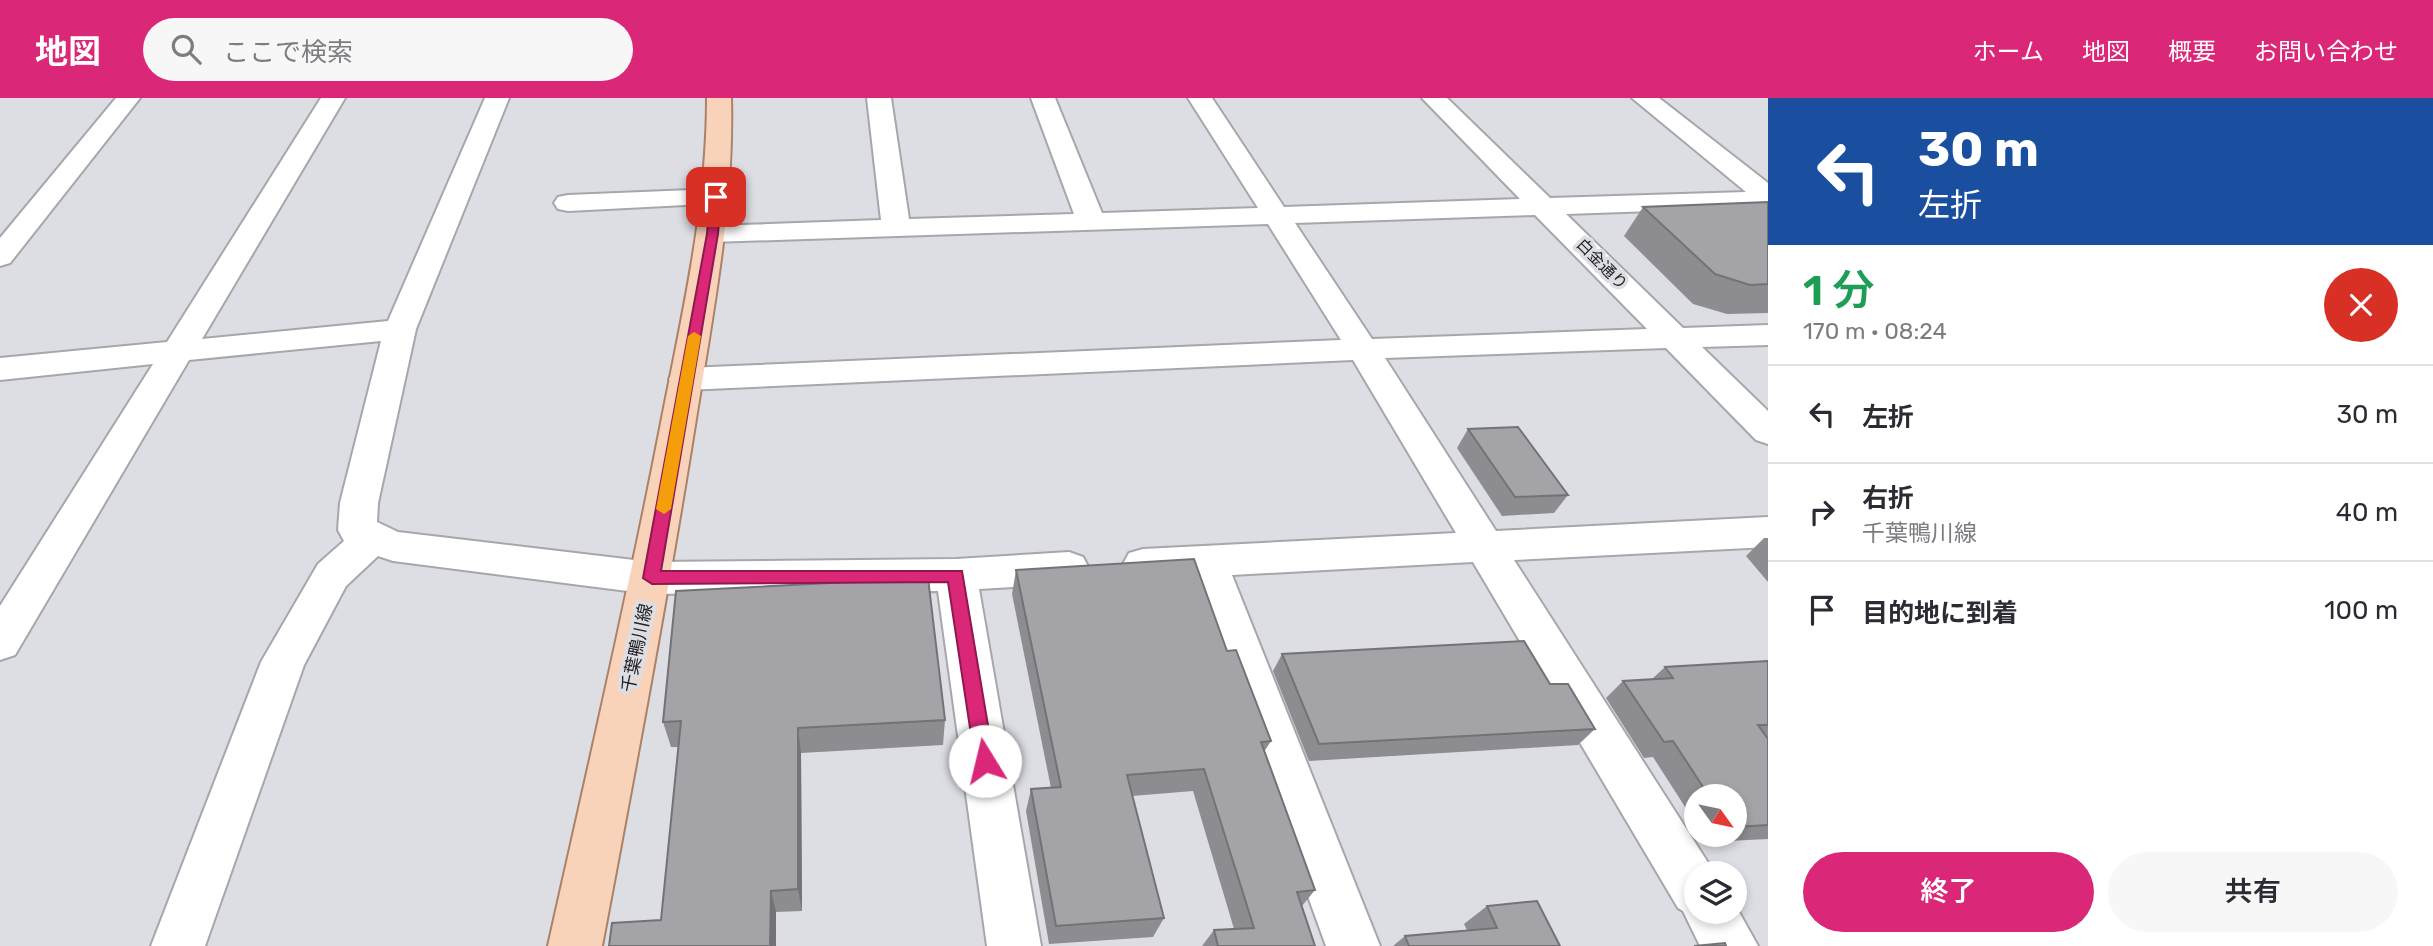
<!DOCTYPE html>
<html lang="ja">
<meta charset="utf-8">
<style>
:root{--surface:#fff;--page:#f7f7f7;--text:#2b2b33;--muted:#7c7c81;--line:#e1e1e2;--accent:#db2777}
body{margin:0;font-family:Rubik,"Noto Sans JP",sans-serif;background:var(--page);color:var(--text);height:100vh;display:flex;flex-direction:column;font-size:26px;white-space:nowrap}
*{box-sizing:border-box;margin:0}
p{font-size:23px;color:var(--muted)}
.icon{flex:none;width:38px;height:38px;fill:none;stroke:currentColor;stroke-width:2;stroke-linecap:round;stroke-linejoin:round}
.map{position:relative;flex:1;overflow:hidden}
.details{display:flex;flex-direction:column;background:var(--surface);width:665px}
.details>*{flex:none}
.guide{background:#1a4fa0;color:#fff;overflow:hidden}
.needle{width:46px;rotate:123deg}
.tools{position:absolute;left:1684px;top:686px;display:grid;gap:14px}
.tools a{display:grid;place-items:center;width:63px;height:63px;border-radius:50%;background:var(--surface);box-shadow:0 4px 10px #0003;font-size:35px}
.pin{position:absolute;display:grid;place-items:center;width:60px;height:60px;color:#fff;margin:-30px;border-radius:14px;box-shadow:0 4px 10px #0006}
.me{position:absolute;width:77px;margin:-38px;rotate:351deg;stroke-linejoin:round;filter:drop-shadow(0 0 5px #0008)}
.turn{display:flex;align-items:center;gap:24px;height:147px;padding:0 35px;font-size:32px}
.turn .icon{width:91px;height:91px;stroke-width:2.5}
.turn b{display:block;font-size:49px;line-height:60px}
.round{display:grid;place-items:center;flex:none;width:74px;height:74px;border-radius:37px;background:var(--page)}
.head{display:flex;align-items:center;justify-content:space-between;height:119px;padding:0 35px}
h1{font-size:42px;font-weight:600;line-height:52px;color:#1e9e55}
.primary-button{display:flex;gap:14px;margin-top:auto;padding:14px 35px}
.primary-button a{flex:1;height:80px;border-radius:42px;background:var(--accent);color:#fff;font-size:28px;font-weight:600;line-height:80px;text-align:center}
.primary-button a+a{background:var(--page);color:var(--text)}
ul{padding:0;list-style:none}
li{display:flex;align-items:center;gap:21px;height:98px;padding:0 35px;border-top:2px solid var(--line)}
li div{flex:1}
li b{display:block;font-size:26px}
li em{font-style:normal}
header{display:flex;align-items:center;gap:42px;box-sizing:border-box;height:98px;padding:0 35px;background:var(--accent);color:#fff}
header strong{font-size:33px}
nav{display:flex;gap:38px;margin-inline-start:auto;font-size:24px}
.search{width:490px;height:63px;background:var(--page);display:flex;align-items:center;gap:18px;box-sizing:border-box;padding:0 24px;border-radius:38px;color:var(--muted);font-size:26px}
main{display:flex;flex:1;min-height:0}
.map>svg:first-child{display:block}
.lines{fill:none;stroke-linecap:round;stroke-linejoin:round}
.minor-casing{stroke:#a5a7ac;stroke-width:4}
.major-casing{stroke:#ab8268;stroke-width:4}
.minor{fill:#fff;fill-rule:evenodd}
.major{fill:#f8d3ba;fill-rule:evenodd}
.wall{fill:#8d8c90}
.shaded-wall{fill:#737276}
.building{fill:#a4a3a8;stroke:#737276;stroke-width:2}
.route{fill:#db2777;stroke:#8e194d;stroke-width:2}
.slow{fill:#f59e0b}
.labels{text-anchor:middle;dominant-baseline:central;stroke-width:7;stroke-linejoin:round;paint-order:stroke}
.far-street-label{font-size:16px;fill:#232325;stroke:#dddee4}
.street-label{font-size:18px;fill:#232325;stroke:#dddee4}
</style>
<header>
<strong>地図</strong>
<div class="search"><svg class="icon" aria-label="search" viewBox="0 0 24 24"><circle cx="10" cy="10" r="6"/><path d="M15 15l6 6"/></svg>ここで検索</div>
<nav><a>ホーム</a><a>地図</a><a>概要</a><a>お問い合わせ</a></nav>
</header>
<main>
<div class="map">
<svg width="1768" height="848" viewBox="0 0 1768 848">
<rect width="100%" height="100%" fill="#dddee4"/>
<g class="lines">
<g class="minor-casing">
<g id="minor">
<path d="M116,0h24l-130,165 -10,3v-28z"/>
<path d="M321,0h24l-143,241 186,-18 97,-223h24l-93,231 -38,174 -1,19 21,10 253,30 305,-3 113,-7 14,5 6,11 -6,11 -14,5 -90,5 62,357h-54l-49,-355 -287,3 -258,-33 -15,-5 -32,30 -42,79 -99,281h-54l110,-284 57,-98 26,-23 -6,-11 2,-27 41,-162 -192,19 -174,295 -15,5v-54l153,-242 -153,16v-22l167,-16z"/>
<path d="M867,0h24l18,121 165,-5 -43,-116h24l47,115 156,-5 -70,-110h24l72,109 236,-8 -98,-101h25l103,100 196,-6 -114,-94h27l109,85v24l-202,7 117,114 85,-3v20l-66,2 66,64v33l-12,-4 -90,-92 -281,10 111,173 272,-14v30l-254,13 200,312 -18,1v39h38v-9l24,43h-58l-17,-35 -5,-3 -205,-346 -241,13 148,371h-54l-134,-369 -49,2 -14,-4 -6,-11 6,-11 14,-4 313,-16 -103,-173 -667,30 -12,-3 -5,-8 5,-8 12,-3 655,-28 -73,-116 -556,18 -10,-2 -4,-6 4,-6 10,-2 169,-6zM1535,117l112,114 -275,10 -77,-116z"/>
<path d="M716,91l9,2 4,6 -4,6 -157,8 -10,-2 -4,-6 4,-6 10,-2z"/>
</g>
</g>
<g class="major-casing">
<path id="major" d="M707,0h24c3,109 -18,214 -35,321 -28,176 -61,352 -94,527h-54c39,-174 79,-348 113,-523 21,-108 46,-214 46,-325z"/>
</g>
<use href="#minor" class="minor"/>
<use href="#major" class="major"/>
</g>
<g class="wall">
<path d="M1768,104v111l-41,1 -34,-10 -69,-68 19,-29z"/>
<path d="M1468,331l100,66 -14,18 -52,3 -45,-68z"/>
<path d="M1764,440h4v44l-22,-26z"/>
<path d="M1016,472l211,81 44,90 -7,11 51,138 -13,16 13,40h-113l12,-16 20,-1 -41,-138 -61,5 32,122 -11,19 -104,7 -23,-133 5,-22 20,-1 -39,-194z"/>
<path d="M676,493l269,129 -2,25 -142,8 1,158 -26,1v34h-167l52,-26 17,-173h-7l-8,-25z"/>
<path d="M1282,556l268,30 45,45 -17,16 -269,16 -36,-90z"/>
<path d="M1768,563v178l-60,3 -5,-7h31v-39h-38v28l-43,-67 -9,1 -38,-60 17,-17 29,-2 13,-12z"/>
<path d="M1487,808l73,40h-167l12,-10 62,-6 -3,-6z"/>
</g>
<g class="shaded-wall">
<path d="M798,630l3,25 1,158 -4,-22z"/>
<path d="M771,793l5,21v34h-6z"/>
</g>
<g class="building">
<path d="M1768,104v82l-18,1 -35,-11 -72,-67z"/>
<path d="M1518,329l50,68 -53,2 -47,-68z"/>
<path d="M1194,461l33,92 9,-1 35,91 -10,1 54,148 -18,2 18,54h-97l-4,-16 40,-2 -50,-159 -77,6 37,143 -108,8 -25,-137 30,-2 -45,-217z"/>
<path d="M928,480l17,142 -147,8v161l-27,2 -1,55h-161l3,-23 49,-3 20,-199 -18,1 13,-131z"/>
<path d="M1524,543l26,43h18l27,45 -276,15 -37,-90z"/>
<path d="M1768,563v64h-10l10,14v86l-34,2v-31h-25l-36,-55 -9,1 -41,-61 50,-3 -8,-11z"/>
<path d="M1537,803l23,45h-151l-4,-10 92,-8 -10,-22z"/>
<path d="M1725,845l1,3h-32z"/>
</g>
<path class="route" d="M716,96l5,3 -3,37 -57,337h301l32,190 -2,6 -7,3 -7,-3 -3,-6 -27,-179 -296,2 -9,-6 64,-344 3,-37z"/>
<path class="slow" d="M694,234l7,4 -30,173 -7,5 -8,-5 32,-173z"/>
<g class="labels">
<g class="far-street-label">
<text transform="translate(1602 166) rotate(45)">白金通り</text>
</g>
<g class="street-label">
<text transform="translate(637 550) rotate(-78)">千葉鴨川線</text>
</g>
</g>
</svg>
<div class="tools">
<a><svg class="needle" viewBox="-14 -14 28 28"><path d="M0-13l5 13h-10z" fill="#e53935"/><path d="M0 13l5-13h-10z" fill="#7c7c81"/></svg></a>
<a><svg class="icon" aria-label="layers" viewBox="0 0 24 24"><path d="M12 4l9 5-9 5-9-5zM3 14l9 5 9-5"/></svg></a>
</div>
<div class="pin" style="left:716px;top:99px;background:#d93025"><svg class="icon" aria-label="arrive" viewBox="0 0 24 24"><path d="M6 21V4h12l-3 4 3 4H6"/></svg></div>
<svg class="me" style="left:985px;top:663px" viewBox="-20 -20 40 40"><circle r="19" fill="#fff"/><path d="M0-13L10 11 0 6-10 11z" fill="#db2777"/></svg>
</div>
<section class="details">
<div class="guide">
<div class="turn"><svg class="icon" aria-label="left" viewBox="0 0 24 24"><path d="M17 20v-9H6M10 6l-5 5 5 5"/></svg><div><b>30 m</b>左折</div></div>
</div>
<div class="head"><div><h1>1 分</h1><p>170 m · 08:24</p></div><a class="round" style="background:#d93025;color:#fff"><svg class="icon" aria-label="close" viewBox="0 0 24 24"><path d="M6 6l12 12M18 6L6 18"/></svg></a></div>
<ul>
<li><svg class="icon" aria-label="left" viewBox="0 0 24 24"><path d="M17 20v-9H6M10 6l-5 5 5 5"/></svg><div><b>左折</b></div><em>30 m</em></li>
<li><svg class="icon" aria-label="right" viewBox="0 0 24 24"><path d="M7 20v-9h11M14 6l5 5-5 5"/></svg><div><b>右折</b><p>千葉鴨川線</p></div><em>40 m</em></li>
<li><svg class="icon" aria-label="arrive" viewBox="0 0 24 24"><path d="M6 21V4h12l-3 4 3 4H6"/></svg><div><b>目的地に到着</b></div><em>100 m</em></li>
</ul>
<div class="primary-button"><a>終了</a><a>共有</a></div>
</section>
</main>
